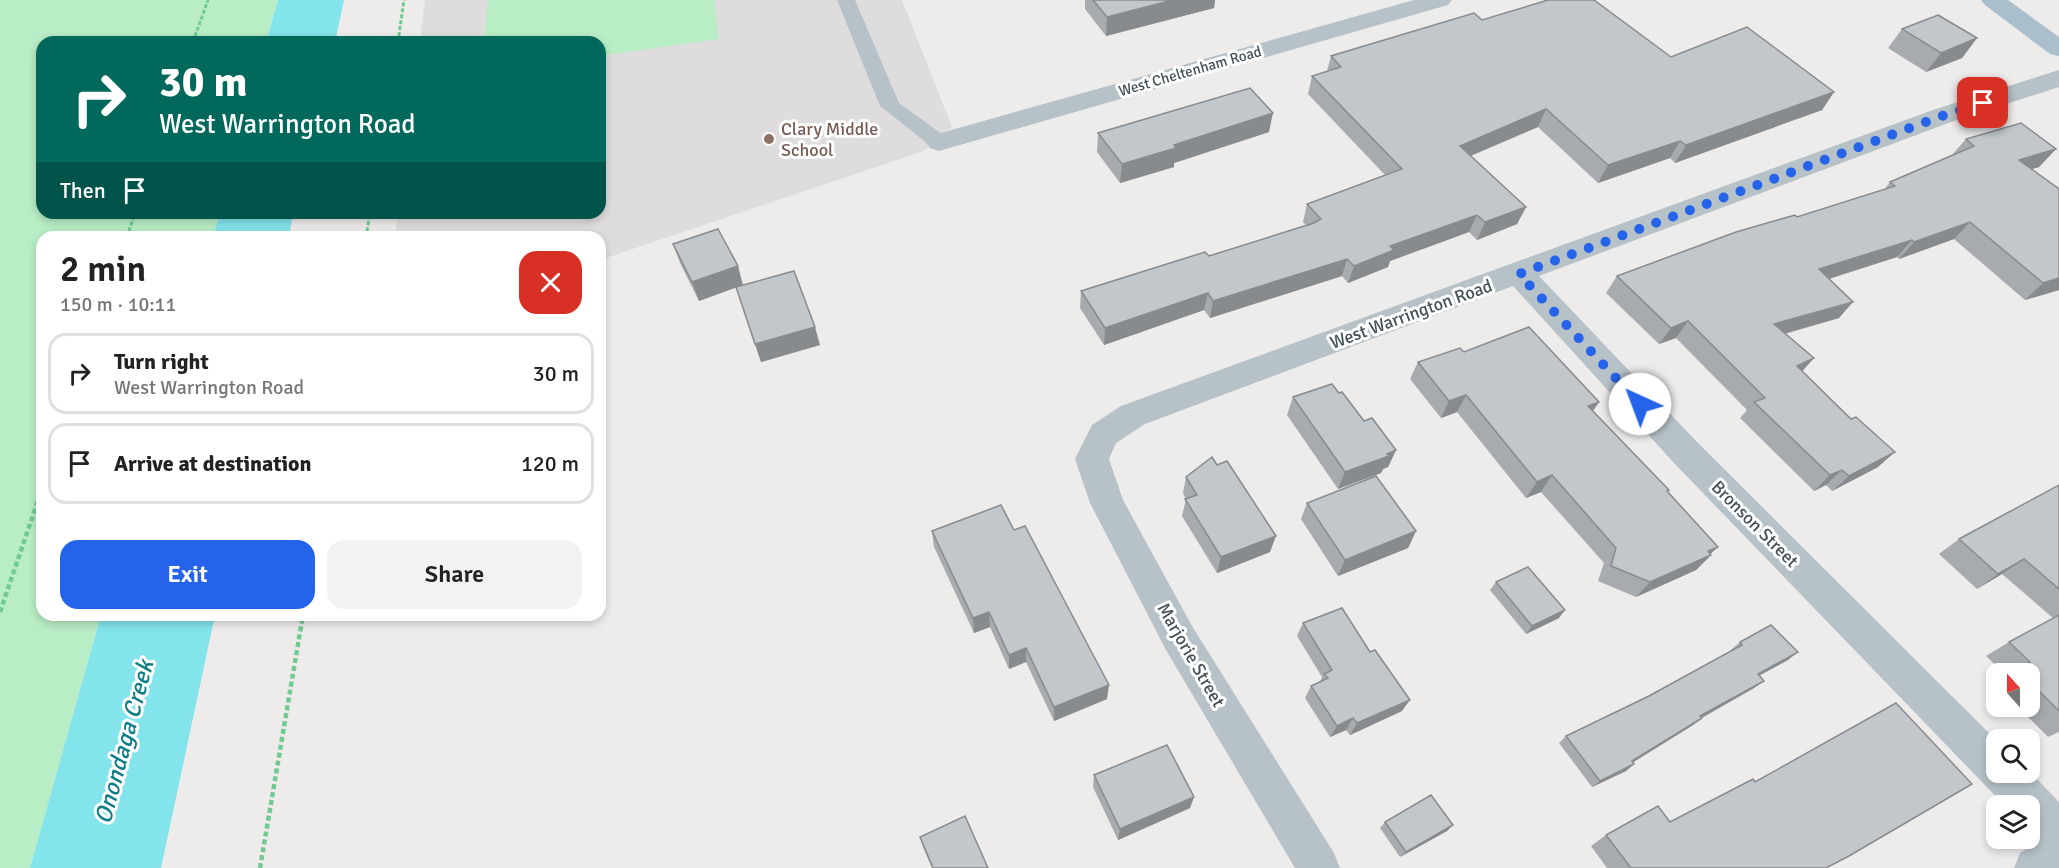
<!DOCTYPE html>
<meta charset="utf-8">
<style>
:root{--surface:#fff;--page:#f2f2f2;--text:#222;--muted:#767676;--line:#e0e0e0;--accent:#2563eb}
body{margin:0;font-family:Signika,sans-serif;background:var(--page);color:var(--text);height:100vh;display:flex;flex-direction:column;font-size:22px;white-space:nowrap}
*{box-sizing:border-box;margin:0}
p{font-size:20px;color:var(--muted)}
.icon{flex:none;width:33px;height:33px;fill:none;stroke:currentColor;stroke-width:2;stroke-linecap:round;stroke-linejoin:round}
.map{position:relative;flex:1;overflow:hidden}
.side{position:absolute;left:36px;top:231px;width:570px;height:390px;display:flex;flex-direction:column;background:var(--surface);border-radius:18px;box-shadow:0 3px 9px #0003}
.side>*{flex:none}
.hud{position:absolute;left:36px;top:36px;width:570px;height:183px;border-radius:18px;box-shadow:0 3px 9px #0003;background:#00695c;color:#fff;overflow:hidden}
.needle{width:39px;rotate:339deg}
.controls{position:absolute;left:1986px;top:663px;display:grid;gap:12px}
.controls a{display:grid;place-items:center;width:54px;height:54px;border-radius:12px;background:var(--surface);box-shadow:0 3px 9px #0003;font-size:30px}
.pin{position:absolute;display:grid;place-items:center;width:51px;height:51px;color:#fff;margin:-26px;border-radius:12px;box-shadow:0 3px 9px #0006}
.me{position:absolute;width:66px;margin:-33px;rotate:317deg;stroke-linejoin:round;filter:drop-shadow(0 0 4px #0008)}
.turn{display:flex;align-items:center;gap:21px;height:126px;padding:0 24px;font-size:27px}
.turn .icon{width:78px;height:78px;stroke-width:2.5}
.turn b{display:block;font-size:42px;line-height:51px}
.then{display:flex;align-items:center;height:57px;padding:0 24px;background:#0003;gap:12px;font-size:22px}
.round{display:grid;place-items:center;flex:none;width:63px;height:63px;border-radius:18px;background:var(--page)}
.summary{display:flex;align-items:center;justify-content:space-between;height:102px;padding:0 24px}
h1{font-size:36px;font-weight:600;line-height:45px}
.button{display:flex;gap:12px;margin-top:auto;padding:12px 24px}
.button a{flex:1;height:69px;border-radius:18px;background:var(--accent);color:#fff;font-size:24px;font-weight:600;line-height:69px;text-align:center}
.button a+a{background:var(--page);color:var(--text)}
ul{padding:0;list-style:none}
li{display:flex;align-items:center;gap:18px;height:81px;margin:0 12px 9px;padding:0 12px;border:3px solid var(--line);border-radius:18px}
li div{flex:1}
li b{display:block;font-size:22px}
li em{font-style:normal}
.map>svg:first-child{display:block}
.education{fill:#dfdcdd}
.green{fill:#b8edc5}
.water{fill:#84e4eb}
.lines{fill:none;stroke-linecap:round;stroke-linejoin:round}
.path-far1{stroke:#70cb91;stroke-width:3;stroke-dasharray:4 2;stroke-linecap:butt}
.path{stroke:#70cb91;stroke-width:4.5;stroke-dasharray:5 3;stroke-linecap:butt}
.lane{fill:#b6c2c8;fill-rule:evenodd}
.street{fill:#b6c2c8;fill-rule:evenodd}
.primary{fill:#aabfcb;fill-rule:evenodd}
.wall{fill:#a7abaf}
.shaded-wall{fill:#888b8e}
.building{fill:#c2c7cb;stroke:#888b8e;stroke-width:1.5}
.route{stroke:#2563eb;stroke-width:10;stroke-dasharray:0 18}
.education-dot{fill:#8d6e63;stroke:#fff;stroke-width:2}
.labels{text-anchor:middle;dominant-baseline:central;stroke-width:6;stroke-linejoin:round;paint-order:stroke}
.far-street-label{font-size:15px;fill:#445258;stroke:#fff}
.education-label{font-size:18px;fill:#785e54;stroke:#fff;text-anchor:start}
.street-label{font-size:18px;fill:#445258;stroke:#fff}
.near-water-label{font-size:24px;font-style:italic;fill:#0d7e86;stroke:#fff}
</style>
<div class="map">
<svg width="2059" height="868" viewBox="0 0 2059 868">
<rect width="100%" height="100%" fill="#eeebeb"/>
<path class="education" d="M425,0h477l50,127 -28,24 -324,109v-23h-205l3,-24h202v-171h-180z"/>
<g class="green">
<path d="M0,0h278l-12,42h-224v171h178l-7,24h-171v378h59l-71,253h-30z"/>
<path d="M488,0h226l5,39 -119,17v-14h-116z"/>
</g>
<g class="water">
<path d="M278,0h66l-9,42h-69z"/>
<path d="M220,213h73l-4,24h-76z"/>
<path d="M101,615h114l-54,253h-131z"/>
</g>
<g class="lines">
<g class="path-far1">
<path d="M193,42l15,-42"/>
<path d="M398,42l6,-42"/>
<path d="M127,237l8,-24"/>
<path d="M366,237l4,-24"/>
</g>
<g class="path">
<path d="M0,612l42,-123"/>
<path d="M260,868l43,-253"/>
</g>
<path class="lane" d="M837,0h18l44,103 47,34 3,5 -3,5 -7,2 -7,-2 -52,-41z"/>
<g class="street">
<path d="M1414,0h38l-4,5 -509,146 -9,-3 -4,-6 4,-6z"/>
<path d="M2059,70v17l-108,35 -412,154 159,167 298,297v32h34l29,30v66h-45l6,-15 19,-12 -9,-10v-25h-25l-23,-24 -308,-319 -161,-177 -368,138 -29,19 -7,16 14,41 69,126 142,227 6,15h-45l-129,-218 -76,-147 -15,-44 17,-34 29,-19 812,-296z"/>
</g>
<path class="primary" d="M1981,0h27l51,37v19l-9,-2 -65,-49z"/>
</g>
<g class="wall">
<path d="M1085,0h130l-1,8 -108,28 -21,-27z"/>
<path d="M1482,20l189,37 163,35 -12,18 -147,53 -5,-5 -72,25 -60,-56 -67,29 55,51 -9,17 -40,16 -8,-8 -79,29 -2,6 -40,16 -6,-7 -132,42 -6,-8 -100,35 -24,-37 1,-17 128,-35 97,-31 -3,-3 4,-18 78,-29 -77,-81 4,-18 15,-5 4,-15z"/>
<path d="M1902,29l75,9 -15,20 -36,14 -38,-24z"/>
<path d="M1269,132l-95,31v4l-54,16 -23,-31 1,-19z"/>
<path d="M1966,139l90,10 -17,18 -7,2 27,121 -34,10 -71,-61 -55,20 -2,-2 -68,22 10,39 -54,16 17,37 76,96 -46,24 -6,-6 -12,6 -74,-73 7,-8 -71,-72 -17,6 -53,-51 11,-17 267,-86 6,-8 62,-27z"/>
<path d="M673,244l70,41 -5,1 82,59 -59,17 -25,-75 -37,14 -19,-38z"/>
<path d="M1464,352l135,50 -6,9 76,79 -1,2 50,55 -8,7 1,1 -15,15 -60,27 -38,-16 6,-18 -63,-71 -15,6 -69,-86 -16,6 -31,-39 8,-17z"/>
<path d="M1339,393l25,28 32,29 -8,17 -5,2 -2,4 -43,16 -51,-74 6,-18z"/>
<path d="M1186,477l84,75 -53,21 -35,-57 4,-17 -3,-6z"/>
<path d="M2059,485v247l-11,5 -31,-31h13v-32h-25l-19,-18 23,-14 44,-24 -51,-44 -25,15 -38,-35 20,-15z"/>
<path d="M1307,503l109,28 -8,17 -70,28 -37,-57z"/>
<path d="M932,531l175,168 -53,22 -28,-59 -17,7 -19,-42 -16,6 -40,-86z"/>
<path d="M1496,582l63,36 -33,16 -36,-44z"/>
<path d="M1303,623l99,88 -52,24 -4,-5 -16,7 -25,-39 6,-12 9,-4 2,-5 -25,-41z"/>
<path d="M1740,642l48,18 -29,16 -5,12 -52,30 -9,7 -60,37 1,2 -8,7 -34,16 -33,-44 7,-7 83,-40 82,-45v-1z"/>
<path d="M1094,775l96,33 -72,32 -25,-53z"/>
<path d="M1385,822l68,3 -6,6 -47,26 -20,-29z"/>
<path d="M1670,822l156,46h-219l-16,-22 15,-11z"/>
<path d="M920,837l68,31h-56l-9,-21z"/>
</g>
<g class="shaded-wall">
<path d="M1173,0h42l-1,8 -108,28 1,-19z"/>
<path d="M1977,38l-15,20 -36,14 15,-19z"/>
<path d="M1834,92l-12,18 -147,53 11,-18z"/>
<path d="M1546,109l-8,18 -85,36 7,-17z"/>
<path d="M1273,113l-4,19 -95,31v4l-54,16 2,-19 52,-19z"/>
<path d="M1680,141l-10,17 -72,25 10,-18z"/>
<path d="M2056,149l-17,18 -36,10 16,-17z"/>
<path d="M1526,207l-9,17 -40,16 8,-18z"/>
<path d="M1477,215l-8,17 -79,29 -2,6 -40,16 6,-17 36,-20z"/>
<path d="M1970,222l-16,17 -55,20 15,-17z"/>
<path d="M1912,240l-15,17 -91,29 13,-17z"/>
<path d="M1347,259l-5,17 -132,42 3,-17z"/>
<path d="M738,266l5,19 -44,16 -7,-19z"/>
<path d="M2059,278v12l-34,10 18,-17z"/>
<path d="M1208,293l-4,17 -100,35 1,-17z"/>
<path d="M1853,302l-14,16 -78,22 13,-16z"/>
<path d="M1688,321l-12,17 -17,6 12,-16z"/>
<path d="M815,327l5,18 -59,17 -6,-18z"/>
<path d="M1814,358l-15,17 -2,-9z"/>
<path d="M1466,395l-9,17 -16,6 8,-17z"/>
<path d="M1599,402l-11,16v-12z"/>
<path d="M1396,450l-8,17 -5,2 -2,4 -43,16 7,-17z"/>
<path d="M1895,452l-17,15 -46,24 17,-15z"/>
<path d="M1842,470l-16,15 -12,6 16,-16z"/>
<path d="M1552,475l-11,17 -15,6 11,-16z"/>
<path d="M1416,531l-8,17 -70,28 7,-16z"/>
<path d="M1276,536l-6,16 -53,21 4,-16z"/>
<path d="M1718,547l-10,9 3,-1 -15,15 -60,27 14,-15z"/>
<path d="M2024,559l-22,15 -25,15 21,-15z"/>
<path d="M1565,610l-6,8 -33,16 6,-8z"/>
<path d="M989,612l1,15 -16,6 -1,-15z"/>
<path d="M1026,648v14l-17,7v-14z"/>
<path d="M1798,652l-10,8 -40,21 10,-7z"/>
<path d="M1764,681l-10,7 -62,35 8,-7z"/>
<path d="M1109,685l-2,14 -53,22v-14z"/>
<path d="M1410,700l-8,11 -52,24 7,-12z"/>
<path d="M1353,718l-7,12 -16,7 7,-11z"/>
<path d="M1702,718l-9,7 -69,43 8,-7z"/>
<path d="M1634,764l-8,7 -34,16 8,-6z"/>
<path d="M1194,797l-4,11 -72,32 2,-11z"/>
<path d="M1453,825l-6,6 -47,26 6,-5z"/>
</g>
<g class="building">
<path d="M1093,0h80l-66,17z"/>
<path d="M1548,0h46l77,57 76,-30 87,65 -148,53 -6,-4 -72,24 -62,-56 -86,37 66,61 -41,15 -8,-7 -87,31 4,4 -40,16 -7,-7 -134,42 -5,-8 -103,35 -24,-37 124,-39 4,4 105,-33 7,-4 -14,-15 95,-35 -90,-93 29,-9 -10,-11 143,-43 8,7z"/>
<path d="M1938,15l39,23 -36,15 -39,-24z"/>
<path d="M1250,88l23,25 -99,32 2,3 -54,16 -24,-31z"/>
<path d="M2021,123l35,26 -37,11 40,29v89l-16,5 -73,-61 -56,20 -2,-2 -93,29 34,33 -79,22 40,34 -17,8 54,53 5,-2 39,35 -46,24 -7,-6 -12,5 -76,-73 11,-4 -77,-77 -17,7 -54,-52 119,-44 59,-17 2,2 98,-31 -5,-4 84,-36 -8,-7z"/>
<path d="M718,229l20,37 -46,16 -19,-38z"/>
<path d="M794,271l21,56 -60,17 -19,-57z"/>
<path d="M1529,327l70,75 -11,4 81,84 -2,1 51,56 -10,4 3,4 -61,27 -39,-16 5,-18 -64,-73 -15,7 -71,-87 -17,6 -31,-39 42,-14 4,4z"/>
<path d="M1332,384l7,9 3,-1 22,29 8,-3 24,32 -9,4 2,2 -44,16 -52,-75z"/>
<path d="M1212,457l5,8 10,-4 49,75 -55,21 -36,-58 12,-4 -11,-18z"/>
<path d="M1376,476l40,55 -71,29 -38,-57z"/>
<path d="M2059,485v104l-35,-30 -26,15 -39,-35z"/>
<path d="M1001,505l13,25 11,-4 84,159 -55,22 -28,-59 -17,7 -20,-43 -16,6 -41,-87z"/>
<path d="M1528,567l37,43 -33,16 -36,-44z"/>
<path d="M1342,608l28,44 5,-2 35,50 -53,23 -4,-5 -16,8 -26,-40 17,-8 -4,-4 8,-4 -29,-47z"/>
<path d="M2059,615v96l-29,-29v-8h-9l-4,-4 13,-8 -21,-20z"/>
<path d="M1771,625l27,27 -40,22 6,7 -64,35 2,2 -70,43 2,3 -34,17 -34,-45 83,-40 93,-51 -2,-3z"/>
<path d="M1896,703l76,81 -123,72 -23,12h-195l-25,-33 52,-29 12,16 83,-43 2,3z"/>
<path d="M1167,745l27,52 -74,32 -26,-54z"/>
<path d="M1431,795l22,30 -47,27 -21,-30z"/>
<path d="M965,816l23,52h-55l-13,-31z"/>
</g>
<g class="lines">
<path class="route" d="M1640,404l-121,-130 423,-158 41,-13"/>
</g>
<circle class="education-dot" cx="769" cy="139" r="6"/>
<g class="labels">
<g class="far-street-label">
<text transform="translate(1190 71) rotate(-16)">West Cheltenham Road</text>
</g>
<g class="education-label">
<text x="781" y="129">Clary Middle<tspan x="781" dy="21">School</tspan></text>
</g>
<g class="street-label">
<text transform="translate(1411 314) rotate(-20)">West Warrington Road</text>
<text transform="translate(1755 524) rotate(45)">Bronson Street</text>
<text transform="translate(1191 655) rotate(60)">Marjorie Street</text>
</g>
<g class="near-water-label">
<text transform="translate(124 742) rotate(-75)">Onondaga Creek</text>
</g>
</g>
</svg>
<div class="controls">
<a><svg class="needle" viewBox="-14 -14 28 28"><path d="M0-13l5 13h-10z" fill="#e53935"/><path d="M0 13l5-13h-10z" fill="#767676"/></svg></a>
<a><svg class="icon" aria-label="search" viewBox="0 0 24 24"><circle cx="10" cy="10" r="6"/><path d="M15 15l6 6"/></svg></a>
<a><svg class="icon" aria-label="layers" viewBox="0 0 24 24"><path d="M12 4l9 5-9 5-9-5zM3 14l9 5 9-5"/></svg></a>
</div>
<div class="pin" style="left:1983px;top:103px;background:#d93025"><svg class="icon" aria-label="arrive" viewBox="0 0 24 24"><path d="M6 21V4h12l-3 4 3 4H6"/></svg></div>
<svg class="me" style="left:1640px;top:404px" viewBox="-20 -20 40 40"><circle r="19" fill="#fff"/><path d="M0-13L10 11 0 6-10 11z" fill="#2563eb"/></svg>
<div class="hud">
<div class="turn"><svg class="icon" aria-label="right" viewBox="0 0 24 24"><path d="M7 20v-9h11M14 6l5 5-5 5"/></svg><div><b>30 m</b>West Warrington Road</div></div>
<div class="then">Then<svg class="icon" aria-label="arrive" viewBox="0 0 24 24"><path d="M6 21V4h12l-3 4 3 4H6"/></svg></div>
</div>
<section class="side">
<div class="summary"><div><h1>2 min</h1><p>150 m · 10:11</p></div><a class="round" style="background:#d93025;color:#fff"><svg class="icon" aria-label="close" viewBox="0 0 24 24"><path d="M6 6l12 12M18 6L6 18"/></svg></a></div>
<ul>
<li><svg class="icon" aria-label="right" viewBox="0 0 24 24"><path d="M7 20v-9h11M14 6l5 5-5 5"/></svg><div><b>Turn right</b><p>West Warrington Road</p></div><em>30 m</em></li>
<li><svg class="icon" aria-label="arrive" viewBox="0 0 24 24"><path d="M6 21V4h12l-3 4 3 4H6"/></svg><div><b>Arrive at destination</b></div><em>120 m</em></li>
</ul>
<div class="button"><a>Exit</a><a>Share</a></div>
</section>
</div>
